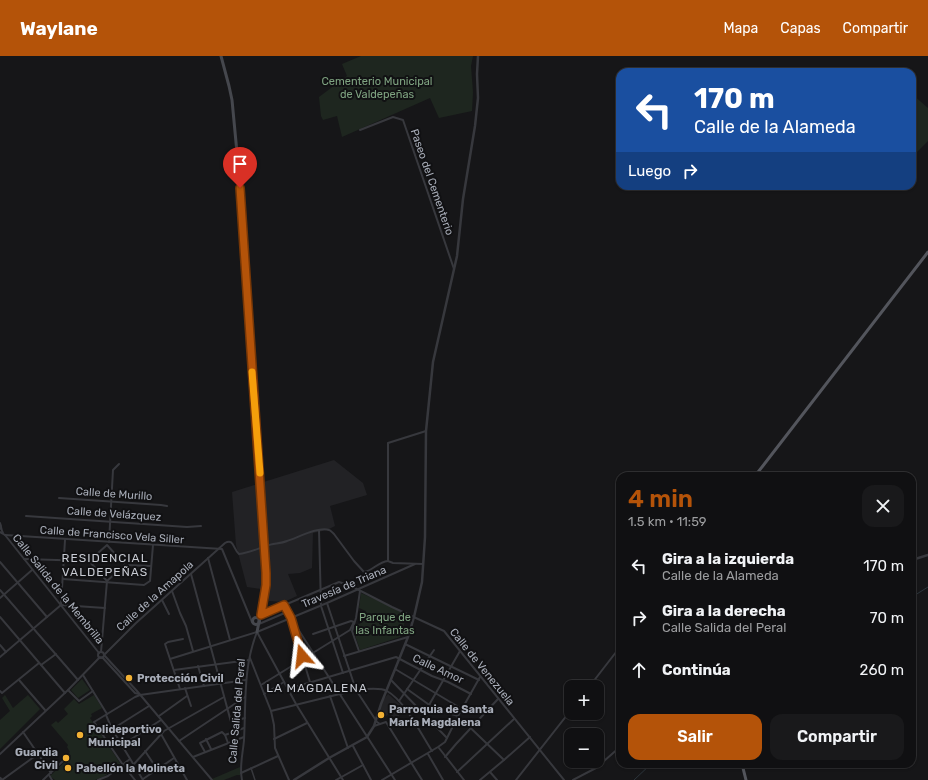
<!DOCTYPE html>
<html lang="es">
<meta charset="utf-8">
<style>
:root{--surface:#101012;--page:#19191b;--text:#f1f3f6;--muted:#9c9d9f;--line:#303032;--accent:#b45309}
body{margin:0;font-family:Rubik,sans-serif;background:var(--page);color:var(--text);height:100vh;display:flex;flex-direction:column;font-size:15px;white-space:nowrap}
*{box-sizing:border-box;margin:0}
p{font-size:13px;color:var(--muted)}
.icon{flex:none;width:22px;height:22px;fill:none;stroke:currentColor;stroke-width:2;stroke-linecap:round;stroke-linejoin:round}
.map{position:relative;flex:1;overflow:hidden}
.details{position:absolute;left:616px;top:416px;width:300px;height:296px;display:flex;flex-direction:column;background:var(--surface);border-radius:12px;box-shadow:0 1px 3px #0004,0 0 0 1px var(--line)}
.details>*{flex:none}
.hud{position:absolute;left:616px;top:12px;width:300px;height:122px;border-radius:12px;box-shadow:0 1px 3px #0004,0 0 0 1px var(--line);background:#1a4fa0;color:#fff;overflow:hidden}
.tools{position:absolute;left:564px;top:624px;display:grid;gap:8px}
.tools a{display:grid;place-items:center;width:40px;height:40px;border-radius:8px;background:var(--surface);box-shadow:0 1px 3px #0004,0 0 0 1px var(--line);font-size:20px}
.pin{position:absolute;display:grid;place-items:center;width:34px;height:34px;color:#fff;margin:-41px -17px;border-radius:50% 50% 50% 0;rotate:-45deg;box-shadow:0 0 4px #0007}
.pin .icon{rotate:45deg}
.me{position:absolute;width:44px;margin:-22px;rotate:343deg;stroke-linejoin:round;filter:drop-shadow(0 0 3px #0008)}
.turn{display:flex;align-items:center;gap:14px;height:84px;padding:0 12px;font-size:18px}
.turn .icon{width:52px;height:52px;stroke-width:2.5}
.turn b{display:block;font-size:28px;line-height:34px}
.then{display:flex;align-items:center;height:38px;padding:0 12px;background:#0003;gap:8px;font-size:15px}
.round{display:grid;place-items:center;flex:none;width:42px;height:42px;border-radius:12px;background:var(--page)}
.overview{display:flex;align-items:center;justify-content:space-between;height:68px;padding:0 12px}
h1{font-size:24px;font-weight:600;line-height:30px;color:var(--accent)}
.button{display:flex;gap:8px;margin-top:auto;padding:8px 12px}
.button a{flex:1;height:46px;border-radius:12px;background:var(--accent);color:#fff;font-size:16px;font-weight:600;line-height:46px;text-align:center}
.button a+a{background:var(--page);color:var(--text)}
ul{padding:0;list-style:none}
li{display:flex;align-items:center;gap:12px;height:52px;padding:0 12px}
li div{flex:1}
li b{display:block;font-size:15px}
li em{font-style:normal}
header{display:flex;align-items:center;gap:24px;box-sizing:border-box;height:56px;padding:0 20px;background:var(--accent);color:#fff}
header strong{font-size:19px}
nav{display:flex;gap:22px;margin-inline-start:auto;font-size:14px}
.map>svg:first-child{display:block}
.built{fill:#222225}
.green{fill:#1e261f}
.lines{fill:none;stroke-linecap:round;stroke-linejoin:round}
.stream{stroke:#2c353c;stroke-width:1}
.pedestrian{stroke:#37383d;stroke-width:1.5}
.minor{stroke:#37383d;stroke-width:2}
.tertiary{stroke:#37383d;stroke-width:2.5}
.secondary{stroke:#45474d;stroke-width:3}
.primary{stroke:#53555c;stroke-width:3}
.route-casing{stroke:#753606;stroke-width:10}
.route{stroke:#b45309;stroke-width:7}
.slow{stroke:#f59e0b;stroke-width:7}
.poi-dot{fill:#f2b134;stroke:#111113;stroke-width:1.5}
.labels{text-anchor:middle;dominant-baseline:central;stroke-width:4;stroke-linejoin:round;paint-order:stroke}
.park-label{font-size:11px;fill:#7fa381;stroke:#111113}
.street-label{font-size:11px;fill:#a8adb8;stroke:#111113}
.poi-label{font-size:11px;font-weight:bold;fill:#a8adb8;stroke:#111113;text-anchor:start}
.neighbourhood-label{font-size:12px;letter-spacing:1px;fill:#c9ccd4;stroke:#111113}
</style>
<header>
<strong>Waylane</strong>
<nav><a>Mapa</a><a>Capas</a><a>Compartir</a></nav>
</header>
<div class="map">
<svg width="928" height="724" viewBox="0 0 928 724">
<rect width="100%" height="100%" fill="#161618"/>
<g class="built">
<path d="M334,404l29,23 4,12 -37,11 5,20 -8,4 -14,3 -1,35 -12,5 -12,1 9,22 -13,6 -15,-1v-28l-4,-31 -4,2 4,28 -4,17 -14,-2 -11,-42 -4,-53z"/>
<path d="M388,638l16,14 -7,11 -8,-5 -4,3 -5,-8 3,-9z"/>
</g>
<g class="green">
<path d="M361,0h112l-2,10 2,26 -1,19 -33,7 -9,-20 -88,39 -5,-21 -14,4 -2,-4 -2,-19 28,-21 -5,-12z"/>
<path d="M912,38l16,14v33l-16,16z"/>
<path d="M361,537l31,14 15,8 -7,22 -40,13 -7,-21 5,-5h2l2,-3h3l2,-3v-3l-2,-2 1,-2 -7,-3z"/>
<path d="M82,623l8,11 -12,8 -7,-8z"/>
<path d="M5,639l8,13 15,-13 12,14 -40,40v-29l10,-9 -8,-13z"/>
<path d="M94,639l8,13 -11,6 1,2 -2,2 30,45v2l-17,12 -8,3h-40l-5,-4 21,-20 -2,-3 1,-1 -3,-5 1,-2 -17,-20 5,-4 2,2 10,-9 -4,-5 10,-10 5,5z"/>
<path d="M240,711v8h-3l-13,5h-11l-1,-1z"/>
</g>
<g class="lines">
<g class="stream">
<path d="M912,541l16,-10"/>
<path d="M634,724l17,-16"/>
</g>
<path class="pedestrian" d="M251,712l4,12"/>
<g class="minor">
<path d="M360,74l33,-13 10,3 51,149"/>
<path d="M59,442l102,7 6,1"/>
<path d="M26,460l161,11 14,-1"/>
<path d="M0,467l1,3 -1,3"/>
<path d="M1,471l1,4 1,2"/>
<path d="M319,474l2,76 22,67"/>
<path d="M0,476l5,3 94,118"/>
<path d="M5,479l217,14 30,73"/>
<path d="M109,486l4,-72 6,-6"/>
<path d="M107,489l18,20 -18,16 -18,-20z"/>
<path d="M208,502l22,82"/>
<path d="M24,503l65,2"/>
<path d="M0,506l47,55"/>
<path d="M423,508l-30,-1 -5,-2v-118l38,-12"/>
<path d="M125,509l26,1"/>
<path d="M191,518l40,148 14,-4"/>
<path d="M63,523l81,6 6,-4 3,-36"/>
<path d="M0,534l78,90"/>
<path d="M172,535l8,22 6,13 7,25"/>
<path d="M0,542l32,-28"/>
<path d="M162,544l7,14"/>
<path d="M327,547l29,87 21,32 3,2"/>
<path d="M61,548l4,-64"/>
<path d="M61,549l44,3"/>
<path d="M284,549l3,7 108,168"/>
<path d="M261,559l78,-33 12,4 41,21 52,24 120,149"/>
<path d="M0,561l65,76"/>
<path d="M291,564l19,62"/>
<path d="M259,568l28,-12"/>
<path d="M257,576l39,72 47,76"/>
<path d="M405,588l74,36"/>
<path d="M0,589l6,7"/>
<path d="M359,595l-7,-20 4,-13 4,-27"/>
<path d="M101,596l6,-71"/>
<circle cx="101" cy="599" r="3"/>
<path d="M104,599l32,-32 89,-80c9,-5 8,6 14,11 9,-1 18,-5 27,-8 7,-3 14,-2 21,-5 10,-3 32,-15 42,-11 1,0 4,3 5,4l20,27 10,11c8,-1 14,-10 24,-11"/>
<path d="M104,599l33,36 75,89"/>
<path d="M344,600l64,-19"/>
<path d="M0,601l61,-52"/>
<path d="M102,601l33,36 4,1"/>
<path d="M250,602l21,53 3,14 1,23 14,32"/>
<path d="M170,603l87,-27 70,-29 88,-39"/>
<path d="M41,609l15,-11"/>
<path d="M198,610l6,20"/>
<path d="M395,613l67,40"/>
<path d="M174,614l75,-10"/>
<path d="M83,619l24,39"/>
<path d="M19,624l26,30"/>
<path d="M391,624l56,58"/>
<path d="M261,629l89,-55 4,-8 -3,-1 -38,13"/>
<path d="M589,631l31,-40"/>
<path d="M185,632l6,18"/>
<path d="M180,633l-15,-45 3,-2 15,-3"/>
<path d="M288,633l108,-32 36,19 16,6 23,12"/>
<path d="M407,633l28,20 23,7 46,44"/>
<path d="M68,634l11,11 14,-10"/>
<path d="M0,635l2,2 37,-30"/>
<path d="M264,638l20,-12"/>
<path d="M330,640l18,52"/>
<path d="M399,645l35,-51"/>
<path d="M429,649l31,-54"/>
<path d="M271,655l85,-21c8,-1 24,-3 31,1 18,10 34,43 45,60"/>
<path d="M106,659l6,14 31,51"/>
<path d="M159,660l28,-20"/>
<path d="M234,665l2,10"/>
<path d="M374,670l12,-4 36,58"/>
<path d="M23,676l28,41"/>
<path d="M233,676l3,8"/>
<path d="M161,678l26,46"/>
<path d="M103,679l46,-29"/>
<path d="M206,683l5,10"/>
<path d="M274,683l33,-16"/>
<path d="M179,685l66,-44"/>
<path d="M228,687l-3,-8 19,-7"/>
<path d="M122,689l39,-25"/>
<path d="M353,690l18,34"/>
<path d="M439,692l25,32"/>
<path d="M145,695l12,18"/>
<path d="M205,696l-5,-9 22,-11 3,3"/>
<path d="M0,698l68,-64 32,-33"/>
<path d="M428,698l15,26"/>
<path d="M193,701l51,-20"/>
<path d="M445,701l11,-13 42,-45"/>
<path d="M134,708l30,-33 60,-34"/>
<path d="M457,716l57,-53"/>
<path d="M490,716l7,8"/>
<path d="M241,717l37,-17"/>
<path d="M49,719l3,5"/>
<path d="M143,723l31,-21"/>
<path d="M2,724l36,-26"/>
<path d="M43,724l22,-21"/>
<path d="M98,724l10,-4 22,-17"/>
<path d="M135,724l-12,-15 -29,-43 41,-25 5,-2 106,-15"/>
<path d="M242,724c-3,-13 1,-27 2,-40 2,-37 -1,-73 13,-108"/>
<path d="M336,724l27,-15"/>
<path d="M382,724l56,-33 7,-5 13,-26 22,-39"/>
<path d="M480,724l24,-20 26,-23"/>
<path d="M516,724l55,-70"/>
<path d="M573,724l23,-12 24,-21"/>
</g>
<g class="tertiary">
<path d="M912,504l16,-5"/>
<path d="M0,722l2,2"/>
<path d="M294,724l35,-22 38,-21 7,-11 7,-22 27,-67 6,-20 8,-35 3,-45 1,-106 7,-69 24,-106 6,-57 12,-73 3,-28 -1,-24 1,-18"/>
</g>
<g class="secondary">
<path d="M221,0l8,30 3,14 7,74 24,354c2,31 6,61 -4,93"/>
<circle cx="256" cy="565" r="3.5"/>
<path d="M257,576l2,-10"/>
</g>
<g class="primary">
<path d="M755,420l173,-224"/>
<path d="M742,708l4,16"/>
</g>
</g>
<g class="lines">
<g class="route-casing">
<path id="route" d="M240,132l26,385v12l-5,30 23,-10 7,13 11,38"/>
</g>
<use href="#route" class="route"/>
<path class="slow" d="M252,316l8,101"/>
</g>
<g class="poi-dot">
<circle cx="129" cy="622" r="4"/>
<circle cx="381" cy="659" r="4"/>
<circle cx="80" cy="679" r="4"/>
<circle cx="66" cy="702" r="4"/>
<circle cx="68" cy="712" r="4"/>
</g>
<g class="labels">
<g class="park-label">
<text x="377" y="25">Cementerio Municipal<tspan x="377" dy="13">de Valdepeñas</tspan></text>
<text x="385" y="561">Parque de<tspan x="385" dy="13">las Infantas</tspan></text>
</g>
<g class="street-label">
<text transform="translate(432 126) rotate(71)">Paseo del Cementerio</text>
<text transform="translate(114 438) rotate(4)">Calle de Murillo</text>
<text transform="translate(114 458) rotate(4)">Calle de Velázquez</text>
<text transform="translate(112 479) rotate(4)">Calle de Francisco Vela Siller</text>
<text transform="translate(344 531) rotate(-23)">Travesía de Triana</text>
<text transform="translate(58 533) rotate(51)">Calle Salida de la Membrilla</text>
<text transform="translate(155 540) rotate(-42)">Calle de la Amapola</text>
<text transform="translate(482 611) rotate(51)">Calle de Venezuela</text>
<text transform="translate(438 613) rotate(25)">Calle Amor</text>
<text transform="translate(237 655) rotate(-85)">Calle Salida del Peral</text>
</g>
<g class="poi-label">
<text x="137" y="622">Protección Civil</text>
<text x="389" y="653">Parroquia de Santa<tspan x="389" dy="13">María Magdalena</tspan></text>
<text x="88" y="673">Polideportivo<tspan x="88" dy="13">Municipal</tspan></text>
<text x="58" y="696" text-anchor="end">Guardia<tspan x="58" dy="13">Civil</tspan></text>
<text x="76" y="712">Pabellón la Molineta</text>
</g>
<g class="neighbourhood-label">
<text x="105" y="502">RESIDENCIAL<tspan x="105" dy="14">VALDEPEÑAS</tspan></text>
<text x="317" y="632">LA MAGDALENA</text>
</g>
</g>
</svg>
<div class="tools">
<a>+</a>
<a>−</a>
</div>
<div class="pin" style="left:240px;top:132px;background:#d93025"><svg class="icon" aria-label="arrive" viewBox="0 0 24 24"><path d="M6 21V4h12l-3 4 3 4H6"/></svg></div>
<svg class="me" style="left:302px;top:600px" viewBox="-20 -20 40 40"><path d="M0-17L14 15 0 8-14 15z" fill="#b45309" stroke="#fff" stroke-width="4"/></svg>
<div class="hud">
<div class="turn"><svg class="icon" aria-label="left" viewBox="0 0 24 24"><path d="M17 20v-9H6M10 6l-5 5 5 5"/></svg><div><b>170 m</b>Calle de la Alameda</div></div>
<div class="then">Luego<svg class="icon" aria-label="right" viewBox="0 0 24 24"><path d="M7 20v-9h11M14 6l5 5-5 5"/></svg></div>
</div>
<section class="details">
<div class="overview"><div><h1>4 min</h1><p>1.5 km · 11:59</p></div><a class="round"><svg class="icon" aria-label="close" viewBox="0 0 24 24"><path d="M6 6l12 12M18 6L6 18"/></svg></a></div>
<ul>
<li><svg class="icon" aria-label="left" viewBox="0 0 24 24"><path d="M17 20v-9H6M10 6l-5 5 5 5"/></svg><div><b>Gira a la izquierda</b><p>Calle de la Alameda</p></div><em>170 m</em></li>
<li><svg class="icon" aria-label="right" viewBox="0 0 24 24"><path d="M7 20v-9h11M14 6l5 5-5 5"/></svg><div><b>Gira a la derecha</b><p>Calle Salida del Peral</p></div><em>70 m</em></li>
<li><svg class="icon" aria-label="ahead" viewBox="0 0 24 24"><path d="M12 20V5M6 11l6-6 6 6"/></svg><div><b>Continúa</b></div><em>260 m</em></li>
</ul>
<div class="button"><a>Salir</a><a>Compartir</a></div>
</section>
</div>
